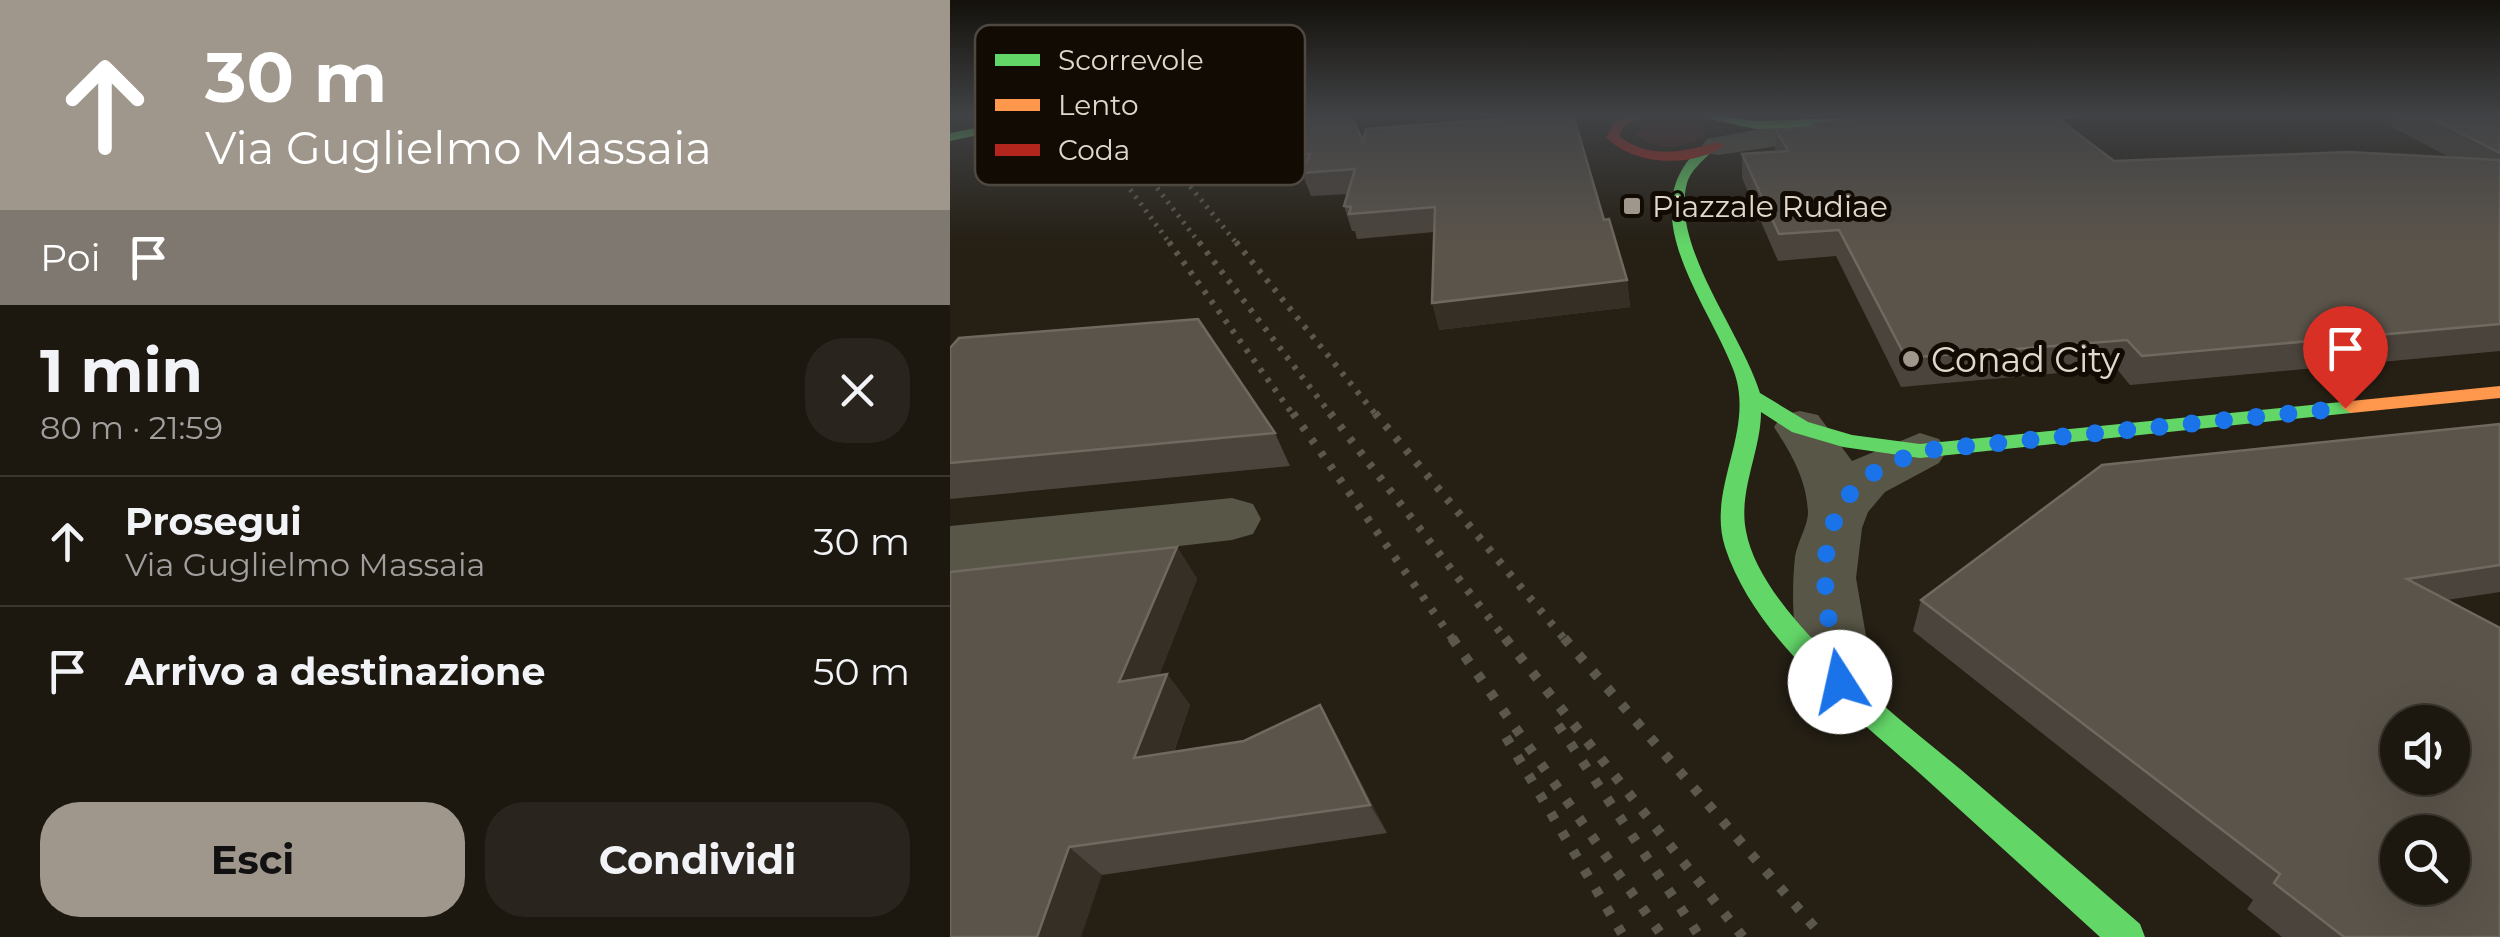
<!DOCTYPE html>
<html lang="it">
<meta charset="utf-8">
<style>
:root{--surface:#1c170f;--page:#29241d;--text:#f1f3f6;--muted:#a09f9e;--line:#3a362f;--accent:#9f978c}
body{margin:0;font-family:Montserrat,sans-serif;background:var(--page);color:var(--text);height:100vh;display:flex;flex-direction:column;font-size:38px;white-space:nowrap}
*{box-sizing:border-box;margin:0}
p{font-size:32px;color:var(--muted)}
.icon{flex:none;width:55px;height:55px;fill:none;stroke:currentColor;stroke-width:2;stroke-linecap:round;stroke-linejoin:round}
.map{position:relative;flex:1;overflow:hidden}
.sheet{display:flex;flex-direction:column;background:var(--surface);width:950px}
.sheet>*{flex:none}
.guide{background:#9f978c;color:#fff;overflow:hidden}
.buttons{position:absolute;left:1430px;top:705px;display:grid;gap:20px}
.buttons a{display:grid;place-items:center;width:90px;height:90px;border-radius:50%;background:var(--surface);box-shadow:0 10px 40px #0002,0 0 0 2px var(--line);font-size:50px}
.pin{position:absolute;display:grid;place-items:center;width:85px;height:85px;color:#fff;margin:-102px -42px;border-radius:50% 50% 50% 0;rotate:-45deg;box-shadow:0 0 10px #0007}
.pin .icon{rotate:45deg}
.me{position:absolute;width:110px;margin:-55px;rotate:350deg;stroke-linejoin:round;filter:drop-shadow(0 0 8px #0008)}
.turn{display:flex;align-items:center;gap:35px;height:210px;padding:0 40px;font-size:45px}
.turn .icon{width:130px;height:130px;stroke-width:2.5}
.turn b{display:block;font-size:70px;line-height:85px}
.then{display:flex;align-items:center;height:95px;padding:0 40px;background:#0003;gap:20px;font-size:38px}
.round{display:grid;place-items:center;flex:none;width:105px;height:105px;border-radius:40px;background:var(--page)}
.head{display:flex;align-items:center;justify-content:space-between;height:170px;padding:0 40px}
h1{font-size:60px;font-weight:700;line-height:75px}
.primary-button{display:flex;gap:20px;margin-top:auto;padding:20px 40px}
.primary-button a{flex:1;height:115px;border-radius:40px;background:var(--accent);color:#111;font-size:40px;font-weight:700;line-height:115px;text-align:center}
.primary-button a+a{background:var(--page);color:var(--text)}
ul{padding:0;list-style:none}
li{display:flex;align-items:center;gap:30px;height:130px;padding:0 40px;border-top:2px solid var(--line)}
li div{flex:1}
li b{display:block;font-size:38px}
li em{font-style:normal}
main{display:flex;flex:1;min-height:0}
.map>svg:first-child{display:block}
.green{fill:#482224}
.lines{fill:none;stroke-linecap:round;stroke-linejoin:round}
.street{fill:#585747;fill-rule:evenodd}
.fast{fill:#63d668;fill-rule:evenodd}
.slow{fill:#ff974d;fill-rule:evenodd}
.jam{fill:#b3261e;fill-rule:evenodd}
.rail-far3{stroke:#5b584b;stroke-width:5;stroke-dasharray:2.5 6;stroke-linecap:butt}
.rail-far2{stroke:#5b584b;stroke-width:6;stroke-dasharray:4 8;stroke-linecap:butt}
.rail-far1{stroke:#5b584b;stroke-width:8;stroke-dasharray:5 11;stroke-linecap:butt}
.rail{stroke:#5b584b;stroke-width:10;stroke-dasharray:8 14;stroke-linecap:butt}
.wall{fill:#4b443c}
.shaded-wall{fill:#352f25}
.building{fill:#5b544b;stroke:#706960;stroke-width:2.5;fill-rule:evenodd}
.route{stroke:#1a73e8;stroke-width:18;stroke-dasharray:0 32.4}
.poi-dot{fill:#9f978c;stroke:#110b04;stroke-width:4}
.labels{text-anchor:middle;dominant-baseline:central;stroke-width:10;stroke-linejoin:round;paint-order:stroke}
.far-poi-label{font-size:30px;fill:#e1d8cc;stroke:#110b04;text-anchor:start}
.poi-label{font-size:35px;fill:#e1d8cc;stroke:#110b04;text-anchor:start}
.key{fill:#110b04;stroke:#4f4840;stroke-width:2.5}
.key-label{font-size:28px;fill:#e1d8cc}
</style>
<main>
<section class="sheet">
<div class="guide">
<div class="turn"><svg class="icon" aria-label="ahead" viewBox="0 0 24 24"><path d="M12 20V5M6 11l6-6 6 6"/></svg><div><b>30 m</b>Via Guglielmo Massaia</div></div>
<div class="then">Poi<svg class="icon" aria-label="arrive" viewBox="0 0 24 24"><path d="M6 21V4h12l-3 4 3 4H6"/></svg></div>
</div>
<div class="head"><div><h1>1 min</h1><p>80 m · 21:59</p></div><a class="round"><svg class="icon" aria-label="close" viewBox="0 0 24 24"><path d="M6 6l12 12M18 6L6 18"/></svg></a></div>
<ul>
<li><svg class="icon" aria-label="ahead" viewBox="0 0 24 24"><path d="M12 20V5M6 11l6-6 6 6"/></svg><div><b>Prosegui</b><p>Via Guglielmo Massaia</p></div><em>30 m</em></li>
<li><svg class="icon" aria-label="arrive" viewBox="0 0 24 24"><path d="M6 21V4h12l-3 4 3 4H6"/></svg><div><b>Arrivo a destinazione</b></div><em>50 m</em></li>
</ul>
<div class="primary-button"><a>Esci</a><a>Condividi</a></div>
</section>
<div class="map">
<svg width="1550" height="937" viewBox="0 0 1550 937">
<rect width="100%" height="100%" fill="#251f14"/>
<path class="green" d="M716,120l34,6 5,10c-19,13 -51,15 -69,-1l7,-9z"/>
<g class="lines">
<g class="street">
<path d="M899,119l11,3 4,6 -4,6 -142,21 -11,-2 -5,-7 5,-7 64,-12z"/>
<path d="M850,411l18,4 34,46 68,-28 19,6 8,12 -8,12 -54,29 -17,20 -6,16 -6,50 18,104 -10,21 -25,9 -25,-9c-20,-42 -24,-99 -19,-146 2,-14 13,-32 13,-44 -1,-33 -17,-60 -34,-86l8,-12z"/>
<path d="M282,498l21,6 8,15 -8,15 -21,6 -282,32v-46z"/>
</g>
<g class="fast">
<path d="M98,114h26l-124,27v-8z"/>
<path d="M1009,114h120l-6,4 -317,11 -47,-10 6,-4 41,6z"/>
<path d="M749,149l12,3c-9,10 -20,18 -24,31 -17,63 55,150 73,210l48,29 44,13 68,9 431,-43 10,6 -10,6 -431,45 -77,-11 -51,-15 -31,-20c0,39 -23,79 -15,119 16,88 161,192 227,249 56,48 112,96 167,144l5,13h-45c-58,-53 -116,-105 -174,-158 -70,-63 -171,-139 -201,-232 -19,-60 32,-117 8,-178 -25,-66 -102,-158 -34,-220z"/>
</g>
<path class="slow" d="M1550,386v12l-149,15 -10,-6 10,-6z"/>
<path class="jam" d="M686,114h20l-31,11 -6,11c31,24 64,16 99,6l6,4c-33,22 -90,20 -118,-9l10,-17z"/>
<g class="rail-far3">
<path d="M125,114l96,131"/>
<path d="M150,114l101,131"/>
<path d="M181,114l107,131"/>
</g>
<g class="rail-far2">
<path d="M219,242l125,174"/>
<path d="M249,242l133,174"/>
<path d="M286,242l141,174"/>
</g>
<g class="rail-far1">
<path d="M343,413l161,228"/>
<path d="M380,413l177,228"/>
<path d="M425,413l191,228"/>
</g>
<g class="rail">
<path d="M502,638l211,299"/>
<path d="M555,638l238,299"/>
<path d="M614,638l259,299"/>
<path d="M608,725l142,212"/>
<path d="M556,737l118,200"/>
</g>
</g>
<g class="wall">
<path d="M1446,114h104v237l-370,34 -14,-17 -215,19 -65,-131 -58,5 -36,-83v-24l33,-2 1,-22 37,-3v-3l38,-5 263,42 335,-4 -59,-31z"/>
<path d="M413,141l241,79 23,60 3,27 -191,23 -5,-98 -77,7 -2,-8h-3l-8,-25 4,-12 -37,2 -7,-18 -13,1 -8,-23z"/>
<path d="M0,348l325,85 15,33 -340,33z"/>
<path d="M1550,424v168l-53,8 53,337h-218l-35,-28 6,-9 -340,-269 8,-31z"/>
<path d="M227,547l20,32 -38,96 8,-1 23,31 -16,47 70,-11 76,-36 17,31 50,97 -285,42 -152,62z"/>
</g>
<g class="shaded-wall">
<path d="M677,280l3,27 -191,23 -7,-27z"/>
<path d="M227,547l20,32 -52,133 -26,-30z"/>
<path d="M217,674l23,31 -29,83 -27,-30z"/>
<path d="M370,705l17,31 50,97 -17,-28z"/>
<path d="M119,847l33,28 -21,62h-44z"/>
</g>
<g class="building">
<path d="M351,114h49l13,27 3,-12 148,-11 -1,-4h60l31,106 5,-1 18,61 -195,23 3,-96 -86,7 2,-7 -7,-1 11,-37 -53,4 8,-19 -27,2z"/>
<path d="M913,114h189l62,47 234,-9 152,8v164l-358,32 -15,-16 -221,18 -67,-128 -60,4 -37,-80 46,-3 -12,-21 38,-3 -1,-3 38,-5z"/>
<path d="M1473,114h77v39z"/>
<path d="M248,319l77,114 -325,30v-115l9,-10z"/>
<path d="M1550,424v141l-93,14 93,49v309h-156l-70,-54 6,-9 -359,-274 181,-135zM1448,722h54v56h-54zM1448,832h54v56h-54z"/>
<path d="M227,547l-58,135 48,-8 -33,84 110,-17 76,-36 50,100 -301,42 -32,90h-87v-365z"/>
</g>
<linearGradient id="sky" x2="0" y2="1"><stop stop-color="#14110b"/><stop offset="0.47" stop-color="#404245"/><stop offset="1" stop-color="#404245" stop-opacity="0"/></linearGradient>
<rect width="1550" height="245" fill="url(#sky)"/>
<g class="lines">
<path class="route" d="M890,682c-12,-65 -34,-146 19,-198 15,-15 42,-24 61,-33l425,-43"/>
</g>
<g class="poi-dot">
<rect x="672" y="196" width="20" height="20" rx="5"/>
<circle cx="961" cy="359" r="10"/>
</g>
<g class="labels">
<g class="far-poi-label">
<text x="702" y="206">Piazzale Rudiae</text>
</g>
<g class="poi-label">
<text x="981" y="359">Conad City</text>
</g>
</g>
<rect x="25" y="25" width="330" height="160" rx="15" class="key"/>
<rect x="45" y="54" width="45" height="12" fill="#63d668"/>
<rect x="45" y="99" width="45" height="12" fill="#ff974d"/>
<rect x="45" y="144" width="45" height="12" fill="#b3261e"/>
<g class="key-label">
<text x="108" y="70">Scorrevole</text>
<text x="108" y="115">Lento</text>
<text x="108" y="160">Coda</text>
</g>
</svg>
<div class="buttons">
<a><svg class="icon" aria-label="sound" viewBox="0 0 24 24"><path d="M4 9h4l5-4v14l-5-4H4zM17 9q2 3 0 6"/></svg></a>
<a><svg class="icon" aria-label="search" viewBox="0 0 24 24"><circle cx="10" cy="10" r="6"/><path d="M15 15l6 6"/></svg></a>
</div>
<div class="pin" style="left:1395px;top:408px;background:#d93025"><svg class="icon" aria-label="arrive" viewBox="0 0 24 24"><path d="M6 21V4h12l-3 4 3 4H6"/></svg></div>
<svg class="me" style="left:890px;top:682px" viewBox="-20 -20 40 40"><circle r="19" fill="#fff"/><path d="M0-13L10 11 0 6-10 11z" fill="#1a73e8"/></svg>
</div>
</main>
